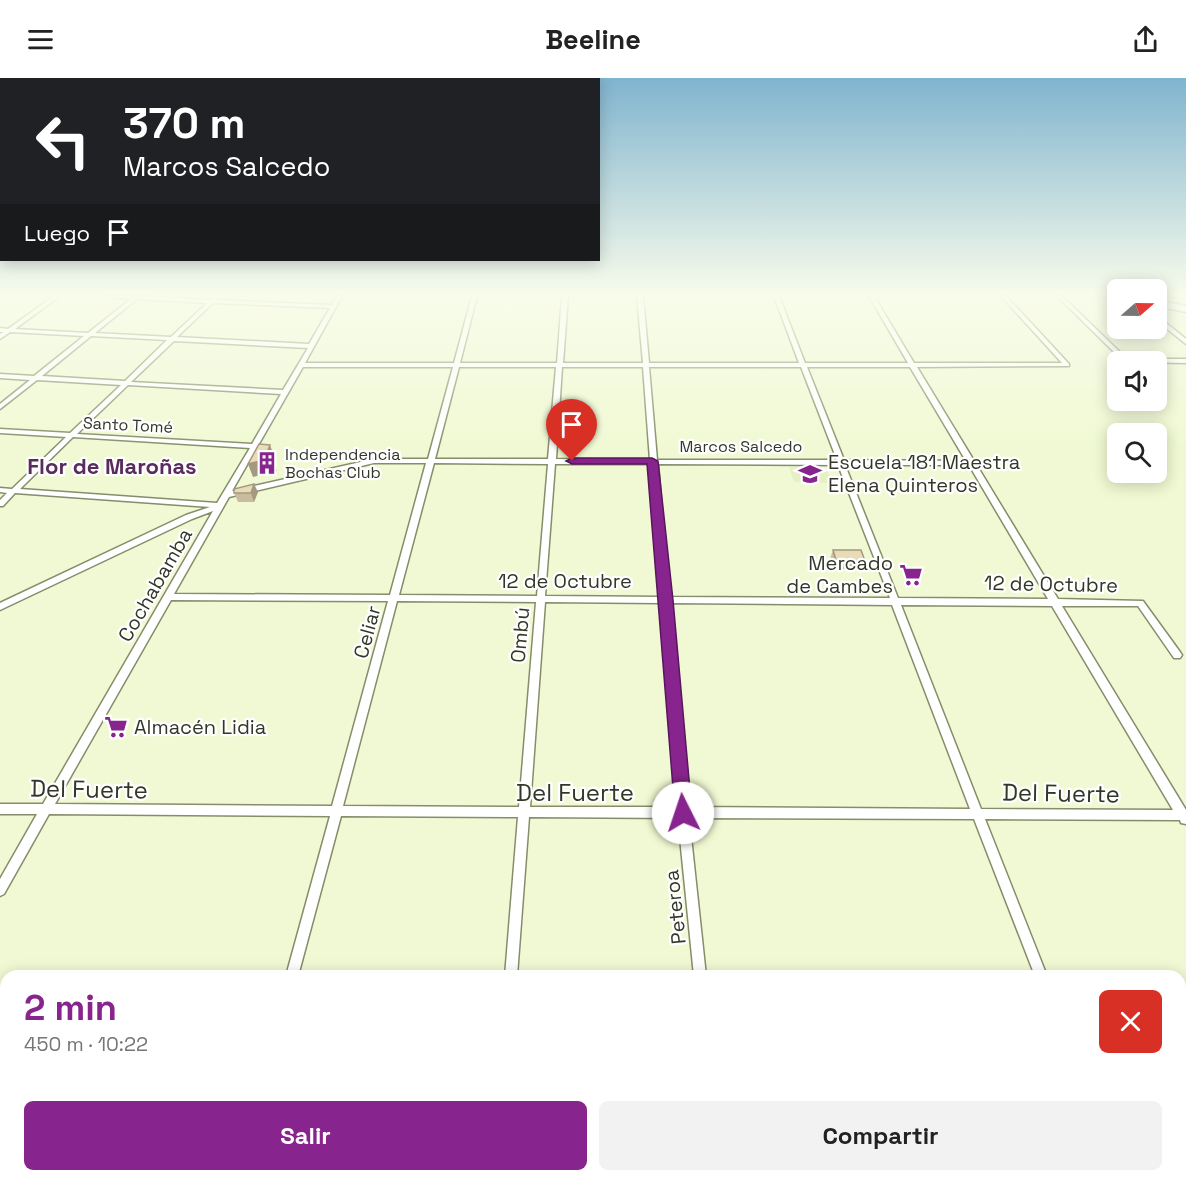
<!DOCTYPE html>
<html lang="es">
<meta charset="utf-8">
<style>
:root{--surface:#fff;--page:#f2f2f2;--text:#222;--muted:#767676;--accent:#88248d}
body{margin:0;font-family:"Space Grotesk",sans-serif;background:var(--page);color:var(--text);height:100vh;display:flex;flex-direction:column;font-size:22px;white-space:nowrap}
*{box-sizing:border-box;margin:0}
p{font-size:20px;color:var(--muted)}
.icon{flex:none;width:33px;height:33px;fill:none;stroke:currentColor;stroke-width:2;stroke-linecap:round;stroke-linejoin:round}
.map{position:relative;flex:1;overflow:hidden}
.side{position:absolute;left:0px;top:892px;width:1186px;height:212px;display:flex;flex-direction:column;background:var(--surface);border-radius:18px 18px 0 0;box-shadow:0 3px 15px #0003}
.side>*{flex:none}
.guide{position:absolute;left:0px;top:0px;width:600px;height:183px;box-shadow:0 3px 15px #0003;background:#202124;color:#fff;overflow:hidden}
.needle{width:39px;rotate:70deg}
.fabs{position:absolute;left:1107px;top:201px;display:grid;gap:12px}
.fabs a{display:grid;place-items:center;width:60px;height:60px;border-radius:9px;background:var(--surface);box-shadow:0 3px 15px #0003;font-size:30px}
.pin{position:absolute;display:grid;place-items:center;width:51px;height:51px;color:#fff;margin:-62px -26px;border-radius:50% 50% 50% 0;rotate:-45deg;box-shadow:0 0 6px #0007}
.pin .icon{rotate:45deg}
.me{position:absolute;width:66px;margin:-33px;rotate:356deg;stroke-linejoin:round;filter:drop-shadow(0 0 4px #0008)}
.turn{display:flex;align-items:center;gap:21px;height:126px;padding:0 24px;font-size:27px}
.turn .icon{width:78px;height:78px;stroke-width:2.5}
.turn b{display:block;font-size:42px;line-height:51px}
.then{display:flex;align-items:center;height:57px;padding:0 24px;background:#0003;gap:12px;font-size:22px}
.round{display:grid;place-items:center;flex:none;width:63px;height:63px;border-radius:9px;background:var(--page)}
.headline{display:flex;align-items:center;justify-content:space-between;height:102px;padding:0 24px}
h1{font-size:36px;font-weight:600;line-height:45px;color:var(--accent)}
.cta{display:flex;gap:12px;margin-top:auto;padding:12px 24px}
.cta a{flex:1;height:69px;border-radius:9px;background:var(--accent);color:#fff;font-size:24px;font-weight:600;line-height:69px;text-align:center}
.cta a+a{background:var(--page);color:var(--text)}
header{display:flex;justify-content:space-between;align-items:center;height:78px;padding:0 24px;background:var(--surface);font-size:27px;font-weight:600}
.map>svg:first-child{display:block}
.built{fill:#e5f0c3}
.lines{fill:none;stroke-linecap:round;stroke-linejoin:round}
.minor-casing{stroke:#858d6b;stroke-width:3}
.primary-casing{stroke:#858d6b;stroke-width:3}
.minor{fill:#fff;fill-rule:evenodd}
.primary{fill:#fff;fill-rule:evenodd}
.wall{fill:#c9bc9d}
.shaded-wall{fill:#a49980}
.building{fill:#eadbb7;stroke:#a49980;stroke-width:1.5}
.route{fill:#88248d;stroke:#58175c;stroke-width:1.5}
.labels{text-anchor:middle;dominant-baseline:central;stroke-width:4.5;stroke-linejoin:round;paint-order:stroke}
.far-street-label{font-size:16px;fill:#333728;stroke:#fff}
.far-poi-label{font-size:16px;fill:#333728;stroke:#fff;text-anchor:start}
.poi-label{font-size:20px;fill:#333728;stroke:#fff;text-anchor:start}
.street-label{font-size:20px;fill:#333728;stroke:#fff}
.far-district-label{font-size:22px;font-weight:bold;fill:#5a2b5d;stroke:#fff}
.near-street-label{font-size:24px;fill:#333728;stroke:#fff}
</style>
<header><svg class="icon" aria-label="menu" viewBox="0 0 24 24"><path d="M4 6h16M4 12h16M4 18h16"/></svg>Beeline<svg class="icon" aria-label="share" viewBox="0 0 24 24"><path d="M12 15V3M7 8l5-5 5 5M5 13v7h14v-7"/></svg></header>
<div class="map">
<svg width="1186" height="1103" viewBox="0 0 1186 1103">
<rect width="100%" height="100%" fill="#f0f9d3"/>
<g class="built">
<path d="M789,389l33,1 6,4 4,11 -38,-1z"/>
<path d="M36,1098h131l-2,5h-131z"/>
</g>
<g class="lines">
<g class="minor-casing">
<g id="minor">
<path d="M54,218h6l-45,33 73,4 43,-34 -31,-3h43l67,4 4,-4h5l-3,4 116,5 5,-9h5l-37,67h149l18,-67h5l-17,67h97l5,-67h6l-5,67h80l-6,-67h6l6,67h150l-25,-67h5l26,67h103l-39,-67h5l40,67h148l-61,-67h5l63,68v2l-152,1 141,232 85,2 37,51 2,3 -2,3h-6l-36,-52h-76l124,204v14l-5,-1 -1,-3 -195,-1 62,157h-12l-61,-157 -285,-1 17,158h-12l-16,-158 -149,-1 -12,159h-12l13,-159 -177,-1 -43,160h-12l44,-160 -281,-2 -45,80 -4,2v-17l37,-65h-37v-10h43l170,-293 -21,8 -192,91v-7l186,-88 24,-8 -195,-14 -12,13h-3v-6l7,-7 -7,-1v-4l12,1 54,-52 -66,-4v-4l70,4 51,-48 -84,-5 -37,29v-5l30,-24 -30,-2v-4l34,2 50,-40 -74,-4 -10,7v-5l4,-2h-4v-4l8,1zM137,221l70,4 -36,34 -76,-4zM213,225l117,5 -21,36 -132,-7zM91,258l76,4 -42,41 -83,-5zM174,263l134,7 -25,42 -152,-8zM303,289h150l-25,92h-54l-142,32zM459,289h97l-8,92h-113zM562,289h81l7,93 -94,-1zM649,289h152l36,93h-180zM807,289h103l56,94 -122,-1zM128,307l153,9 -29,50 -175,-10zM73,359l177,11 -33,55 -197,-14zM374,385h52l-36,132 -216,-1 55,-97zM434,385l114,1 -11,132 -138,-1zM555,386h95l11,133 -116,-1zM658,386l180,1 52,133 -221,-1zM845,387h124l79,134 -150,-1zM171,522l217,1 -56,205 -277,-2zM397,523l139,1 -17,205 -176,-1zM545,524l116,1 16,204h-147zM670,525l222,2 78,204 -282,-2zM901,527l151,1 121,204 -192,-1z"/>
<path d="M1057,218h5l62,60v2h-4z"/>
<path d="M1156,237l30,24v5l-30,-24z"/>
<path d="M1136,281h50v4l-53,-1z"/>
<rect x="1180" y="954" width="6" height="14"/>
<path d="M6,1064v14l-6,1v-14z"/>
<rect x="487" y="1098" width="16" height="5"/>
<path d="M903,1098h16l2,5h-16z"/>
<path d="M1112,1098h16l2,5h-16z"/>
</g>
</g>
<g class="primary-casing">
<path id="primary" d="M1156,222l30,6v6l-30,-6z"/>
</g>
<use href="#minor" class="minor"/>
<use href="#primary" class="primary"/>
</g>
<g class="wall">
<path d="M1118,225v8l-3,-2z"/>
<path d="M258,414l-4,10h-16l-4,-9z"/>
<path d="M833,472l32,11 -4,8h-28l-3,-10z"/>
</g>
<g class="shaded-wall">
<path d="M270,367l5,13 -2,4 4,9 -24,6 -5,-13z"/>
<path d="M254,406l4,8 -4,10 -3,-9z"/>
</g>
<g class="building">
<path d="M259,366l11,1 -2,5 4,8 -24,6z"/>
<path d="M254,406l-3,9h-17v-4z"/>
<path d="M833,472h28l4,11 -29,-1z"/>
</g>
<linearGradient id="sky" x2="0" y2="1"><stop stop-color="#80b4cf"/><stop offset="0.58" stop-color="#f8fceb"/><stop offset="1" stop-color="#f8fceb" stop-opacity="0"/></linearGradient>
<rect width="1186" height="373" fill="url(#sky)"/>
<path class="route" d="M652,380l6,3 15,139 19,213 -3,5 -6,2 -6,-2 -2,-5 -28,-349h-75l-6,-3 6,-3z"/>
<defs>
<g id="building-bare" transform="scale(1.8)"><path d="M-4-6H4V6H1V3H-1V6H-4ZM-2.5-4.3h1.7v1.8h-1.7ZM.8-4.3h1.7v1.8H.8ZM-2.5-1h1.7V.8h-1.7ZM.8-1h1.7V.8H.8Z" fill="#88248d" stroke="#fff" stroke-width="2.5" paint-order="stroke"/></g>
<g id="school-bare" transform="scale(1.8)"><path d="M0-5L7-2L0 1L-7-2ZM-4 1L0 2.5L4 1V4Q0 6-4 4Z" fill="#88248d" stroke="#fff" stroke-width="2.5" paint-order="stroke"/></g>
<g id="supermarket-bare" transform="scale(1.8)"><path d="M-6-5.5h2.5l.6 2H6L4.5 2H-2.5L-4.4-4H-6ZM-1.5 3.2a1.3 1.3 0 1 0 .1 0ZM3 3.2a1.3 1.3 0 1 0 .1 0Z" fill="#88248d" stroke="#fff" stroke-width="2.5" paint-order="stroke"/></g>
</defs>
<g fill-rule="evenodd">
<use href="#building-bare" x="267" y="385"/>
<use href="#school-bare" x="810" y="396"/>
<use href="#supermarket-bare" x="911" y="497"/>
<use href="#supermarket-bare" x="116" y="649"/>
</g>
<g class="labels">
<g class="far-street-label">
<text transform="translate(128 347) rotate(3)">Santo Tomé</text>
<text x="741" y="368">Marcos Salcedo</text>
</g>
<g class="far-poi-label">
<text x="285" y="376">Independencia<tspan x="285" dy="18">Bochas Club</tspan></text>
</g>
<g class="poi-label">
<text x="828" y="384">Escuela 181 Maestra<tspan x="828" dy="23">Elena Quinteros</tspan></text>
<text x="893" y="485" text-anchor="end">Mercado<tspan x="893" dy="23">de Cambes</tspan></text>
<text x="134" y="649">Almacén Lidia</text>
</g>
<g class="street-label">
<text x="565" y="503">12 de Octubre</text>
<text transform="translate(1051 506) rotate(1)">12 de Octubre</text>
<text transform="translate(155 507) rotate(-60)">Cochabamba</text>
<text transform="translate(367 554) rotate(-75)">Celiar</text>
<text transform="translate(520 557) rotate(-85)">Ombú</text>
<text transform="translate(675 829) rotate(-96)">Peteroa</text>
</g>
<g class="far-district-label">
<text x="112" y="388">Flor de Maroñas</text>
</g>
<g class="near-street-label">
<text transform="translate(89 711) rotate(1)">Del Fuerte</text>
<text x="575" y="714">Del Fuerte</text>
<text transform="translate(1061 715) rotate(1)">Del Fuerte</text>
</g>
</g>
</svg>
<div class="fabs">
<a><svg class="needle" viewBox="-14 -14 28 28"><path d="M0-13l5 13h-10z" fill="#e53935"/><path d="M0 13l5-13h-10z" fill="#767676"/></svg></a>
<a><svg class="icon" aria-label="sound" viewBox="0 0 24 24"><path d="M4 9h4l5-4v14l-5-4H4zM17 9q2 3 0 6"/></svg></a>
<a><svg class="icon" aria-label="search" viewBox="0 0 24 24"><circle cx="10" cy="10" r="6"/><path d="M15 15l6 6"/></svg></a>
</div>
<div class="pin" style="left:572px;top:383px;background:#d93025"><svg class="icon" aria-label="arrive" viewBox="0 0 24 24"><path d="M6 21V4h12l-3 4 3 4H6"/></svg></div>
<svg class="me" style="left:683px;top:735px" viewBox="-20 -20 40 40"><circle r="19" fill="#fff"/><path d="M0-13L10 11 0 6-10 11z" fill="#88248d"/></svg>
<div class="guide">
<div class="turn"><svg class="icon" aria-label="left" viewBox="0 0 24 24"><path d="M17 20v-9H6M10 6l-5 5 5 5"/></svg><div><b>370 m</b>Marcos Salcedo</div></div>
<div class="then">Luego<svg class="icon" aria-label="arrive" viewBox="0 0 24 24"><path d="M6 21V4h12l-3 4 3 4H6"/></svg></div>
</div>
<section class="side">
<div class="headline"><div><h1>2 min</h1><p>450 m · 10:22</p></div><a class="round" style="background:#d93025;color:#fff"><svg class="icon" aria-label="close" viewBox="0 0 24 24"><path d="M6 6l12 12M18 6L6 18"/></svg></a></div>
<div class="cta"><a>Salir</a><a>Compartir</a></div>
</section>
</div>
